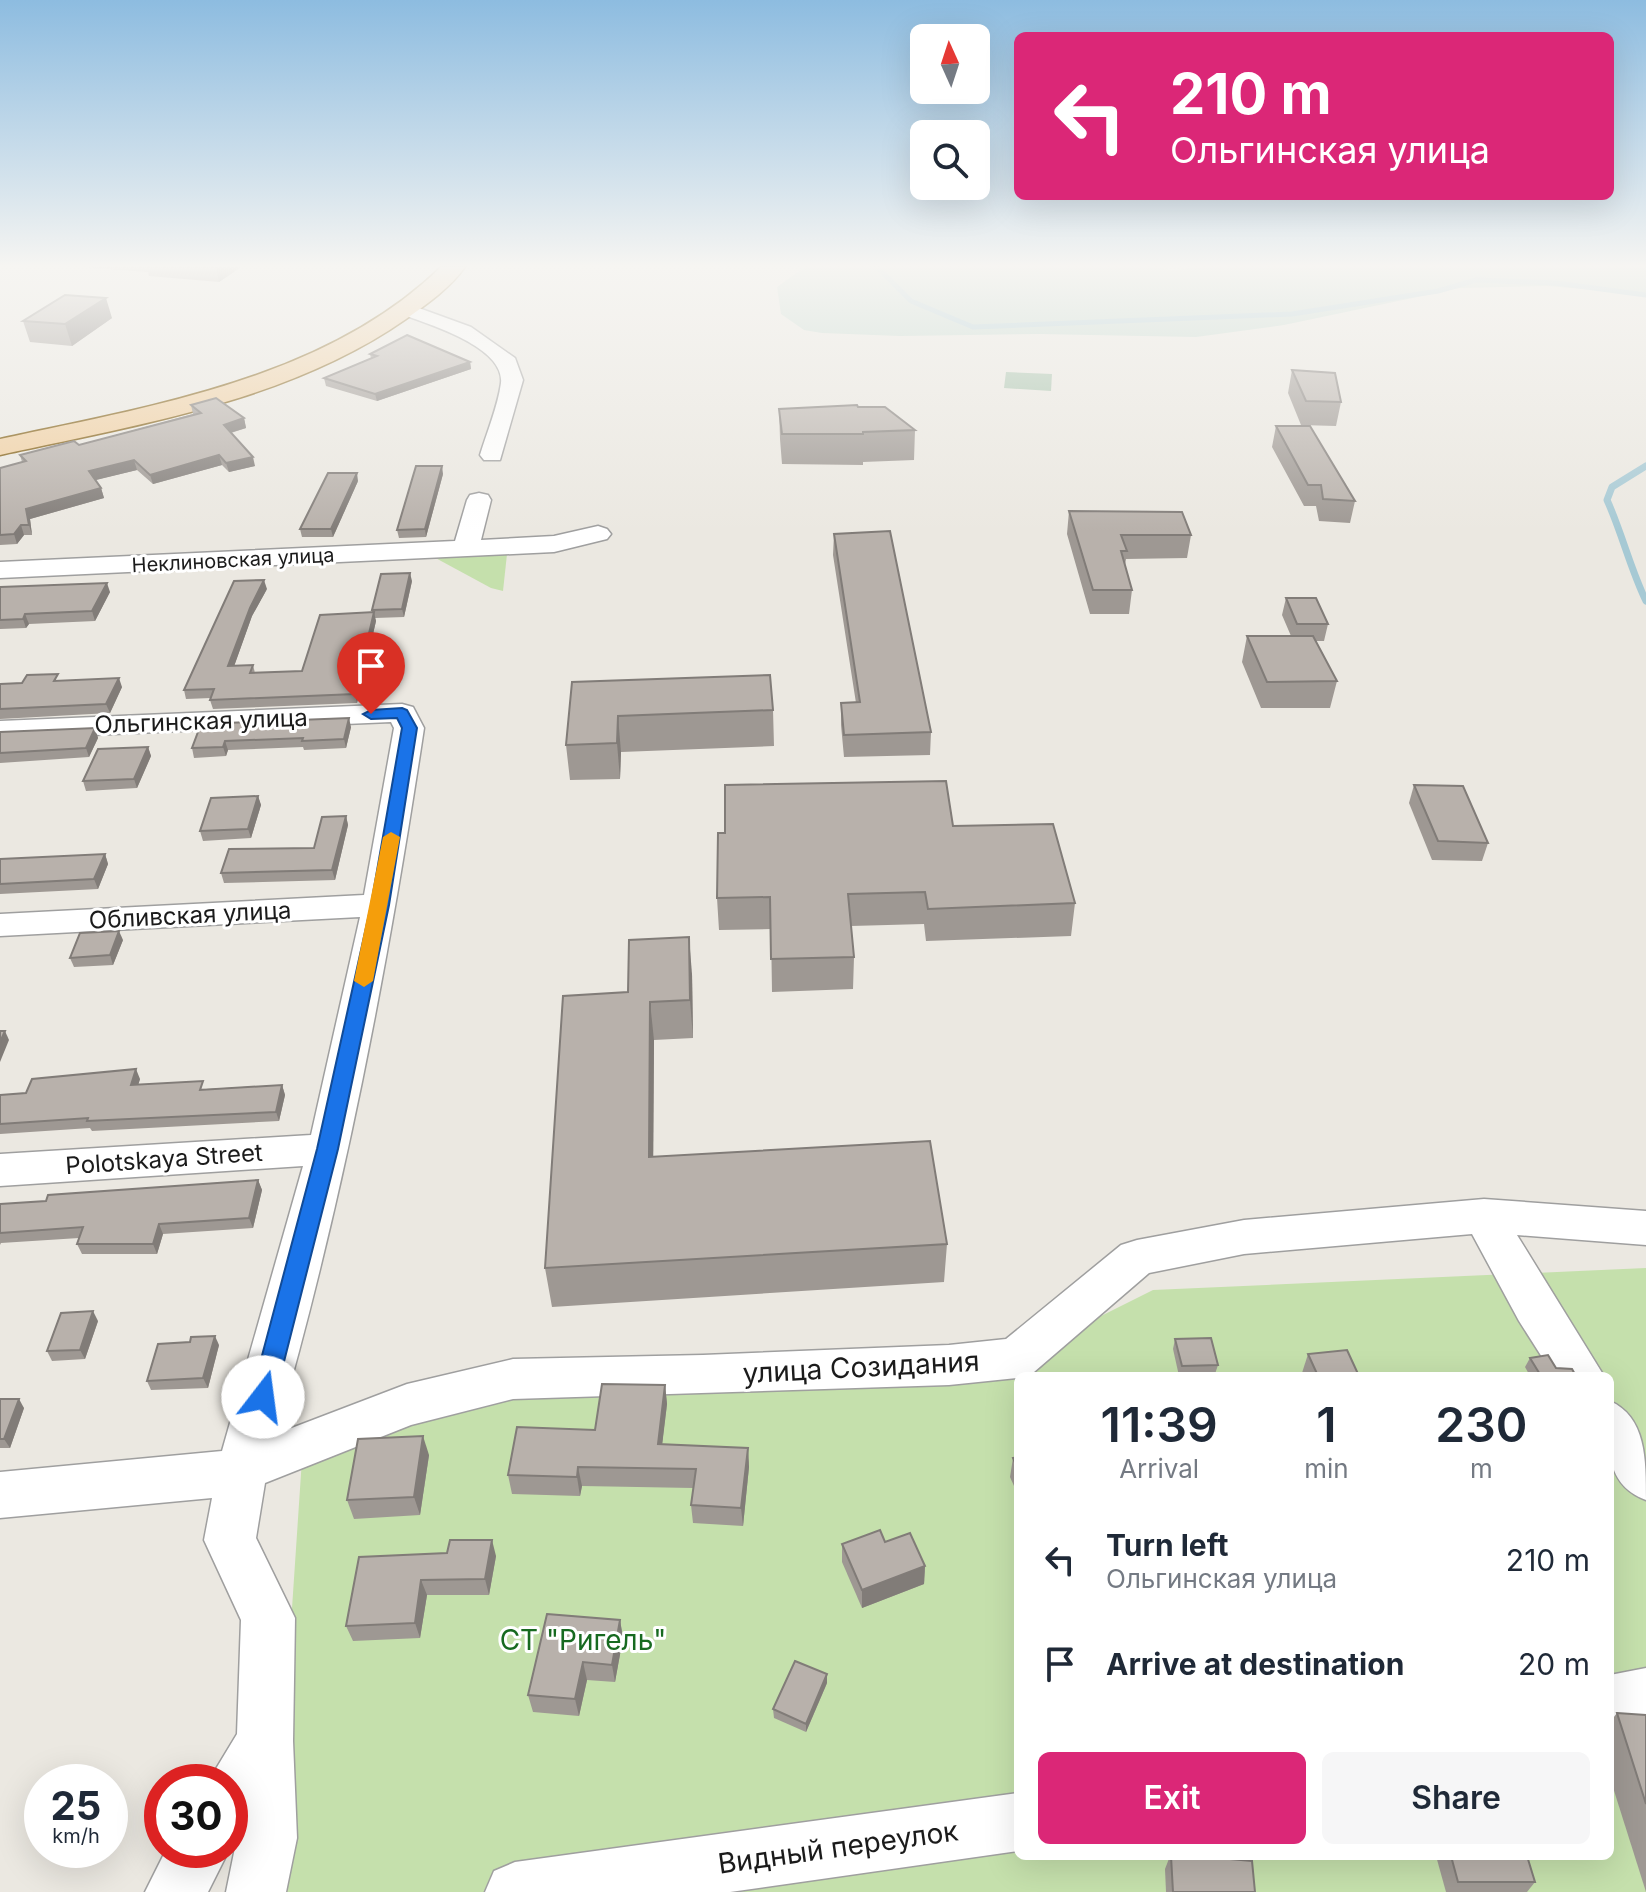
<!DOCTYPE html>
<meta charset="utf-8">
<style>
:root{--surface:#fff;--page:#f6f6f7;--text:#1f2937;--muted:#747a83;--accent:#db2777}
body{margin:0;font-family:Inter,sans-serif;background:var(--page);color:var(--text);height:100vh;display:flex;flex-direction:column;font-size:30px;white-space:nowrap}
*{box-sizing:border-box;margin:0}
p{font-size:26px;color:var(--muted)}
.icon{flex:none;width:44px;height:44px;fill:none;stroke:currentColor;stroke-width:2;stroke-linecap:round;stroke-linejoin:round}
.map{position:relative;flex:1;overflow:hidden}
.panel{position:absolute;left:1014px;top:1372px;width:600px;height:488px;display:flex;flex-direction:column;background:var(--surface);border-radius:12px;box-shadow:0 8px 32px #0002}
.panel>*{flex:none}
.hud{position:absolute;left:1014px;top:32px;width:600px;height:168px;border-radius:12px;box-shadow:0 8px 32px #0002;background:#db2777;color:#fff;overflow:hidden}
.needle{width:52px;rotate:357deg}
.buttons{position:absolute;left:910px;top:24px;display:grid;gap:16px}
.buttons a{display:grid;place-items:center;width:80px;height:80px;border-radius:12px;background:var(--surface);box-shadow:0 8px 32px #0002;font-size:40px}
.speed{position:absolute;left:24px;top:1764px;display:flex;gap:16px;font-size:40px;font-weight:700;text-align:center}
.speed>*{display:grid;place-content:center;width:104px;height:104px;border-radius:50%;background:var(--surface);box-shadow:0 8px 32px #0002;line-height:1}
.speed small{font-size:20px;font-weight:400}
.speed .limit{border:12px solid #d22;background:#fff;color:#111}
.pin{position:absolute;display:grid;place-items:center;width:68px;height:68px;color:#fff;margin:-82px -34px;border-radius:50% 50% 50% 0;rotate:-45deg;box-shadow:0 0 8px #0007}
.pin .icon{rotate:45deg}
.me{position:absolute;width:88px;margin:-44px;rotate:15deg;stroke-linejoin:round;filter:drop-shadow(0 0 6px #0008)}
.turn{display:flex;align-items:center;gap:28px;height:168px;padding:0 24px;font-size:36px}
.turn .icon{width:104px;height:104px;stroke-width:2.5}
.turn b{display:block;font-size:56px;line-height:68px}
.eta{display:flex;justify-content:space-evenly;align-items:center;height:136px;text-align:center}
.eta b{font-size:48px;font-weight:600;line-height:56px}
.action{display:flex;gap:16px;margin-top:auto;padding:16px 24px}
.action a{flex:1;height:92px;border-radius:12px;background:var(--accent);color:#fff;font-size:32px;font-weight:600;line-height:92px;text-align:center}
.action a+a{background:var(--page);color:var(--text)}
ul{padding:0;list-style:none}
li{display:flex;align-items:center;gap:24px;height:104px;padding:0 24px}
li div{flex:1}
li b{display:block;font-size:30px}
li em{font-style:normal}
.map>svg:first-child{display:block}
.grass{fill:#c5e0ac;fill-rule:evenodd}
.wetland{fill:#c0d7cd}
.cemetery{fill:#a5c1aa}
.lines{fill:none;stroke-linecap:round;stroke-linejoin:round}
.stream-far1{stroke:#a6c9d4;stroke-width:5}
.stream{stroke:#a6c9d4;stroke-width:7}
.minor-casing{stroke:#9f9f9f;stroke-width:3}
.major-casing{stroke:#805d11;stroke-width:3}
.minor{fill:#fff;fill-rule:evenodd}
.major{fill:#f0cfa1;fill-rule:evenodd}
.wall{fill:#9e9893}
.shaded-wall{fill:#817c78}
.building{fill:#b8b1ab;stroke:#817c78;stroke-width:2}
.route{fill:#1a73e8;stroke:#114b97;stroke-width:2}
.slow{fill:#f59e0b}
.labels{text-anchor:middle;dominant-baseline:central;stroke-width:6;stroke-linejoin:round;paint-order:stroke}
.far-street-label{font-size:20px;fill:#1b1b1b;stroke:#fff}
.street-label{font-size:24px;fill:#1b1b1b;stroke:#fff}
.near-street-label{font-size:28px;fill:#1b1b1b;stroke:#fff}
.near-park-label{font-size:28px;fill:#176a20;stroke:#fff}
</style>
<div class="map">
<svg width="1646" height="1892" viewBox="0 0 1646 1892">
<rect width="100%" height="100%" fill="#ebe8e1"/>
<g class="grass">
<path d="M507,554l-4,37 -12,-3 -61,-33z"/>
<path d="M1646,1268v624h-1373l29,-433 219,-68 496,-33 136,-68zM1018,1376h592v480h-592z"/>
</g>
<path class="wetland" d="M805,267h344l22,3 39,-3h436v27l-99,-8 -87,2 -176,37 -88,12 -157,-3 -139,2 -78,-3 -18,-3 -23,-16 -4,-27z"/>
<path class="cemetery" d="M1006,372l46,2 -1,17 -47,-3z"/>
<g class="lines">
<path class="stream-far1" d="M877,267l34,34 62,26 319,-13 146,-23 38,-11 80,3 90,12"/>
<path class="stream" d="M1646,466l-34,21 -5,13c15,33 23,68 39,101"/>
<g class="minor-casing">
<g id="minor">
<path d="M405,303l66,24 44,31 8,22 -23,80h-16l-4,-5c7,-23 18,-49 21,-72 4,-37 -76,-60 -103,-70l-3,-4z"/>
<path d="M479,493l9,2 3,5 -10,40 73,-4 44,-10 9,3 4,5 -4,5 -53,13 -554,26v-16l455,-21 12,-41 3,-5z"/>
<path d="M402,704l11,3 11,21c-36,238 -81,475 -148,706l131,-50 106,-25 190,-4 246,-10 57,-6 115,-94 16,-5 107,-20 240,-21 162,12v34l-129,-10 87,141h-50l-35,-55 -47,-87 -228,20 -95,19 -115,99 -17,6 -68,7 -436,14 -102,26 -146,58 -9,55 39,80 -2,123 4,97 -11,54h-60l11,-54v-14l-7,3v-45h-22l29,-48 4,-114 -37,-80 8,-42 -212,20v-46l222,-21 81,-285 -303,20v-32l311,-19 49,-218 -360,19v-22l364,-19 30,-167 -3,-6 -391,17v-18z"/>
<path d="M1610,1401c36,16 36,58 36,99 -45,-17 -36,-59 -36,-99z"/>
<path d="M1646,1668v56l-36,7v-56z"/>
<path d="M1018,1793v58l-288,41h-245l9,-21 21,-9z"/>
<path d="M166,1850h63l-21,42h-63z"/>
</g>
</g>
<g class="major-casing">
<path id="major" d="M441,267h24c-15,21 -38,37 -59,52 -117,82 -269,106 -406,136v-16c151,-33 326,-60 441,-172z"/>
</g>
<use href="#minor" class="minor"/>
<use href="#major" class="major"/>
</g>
<g class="wall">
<path d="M81,267h160l-22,15 -70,-6 -1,-4z"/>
<path d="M112,318l-40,28 -42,-4 -7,-21z"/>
<path d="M370,354l100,8 1,7 -94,32 -51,-15 -2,-8 47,-20z"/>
<path d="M1292,370l49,32 -5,24 -35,-1 -13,-32z"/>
<path d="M191,405l53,13 2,10 -15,5 24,33 -26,6 -7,-7 -69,19 -16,-14 -42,10 6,8 3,10 -74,21 2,16h-8l-7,9 -17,1v-77l22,-6 -2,-7 59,-10 114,-31z"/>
<path d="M858,407l57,23 -1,30 -51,2v3l-81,-1 -2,-25 -1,-30z"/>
<path d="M1276,426l79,75 -5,22 -31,-2 -3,-15h-12l-32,-59z"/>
<path d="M443,474l-17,63 -27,1 -2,-8z"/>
<path d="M358,481l-25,56h-31l-2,-8z"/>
<path d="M1069,511l122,24 -4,23 -61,1 -1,6 7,25 -3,24h-39l-23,-80z"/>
<path d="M834,534l97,198 -1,23 -86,2 -3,-32v-22h15l-23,-148z"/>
<path d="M412,581l-8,36 -29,1 1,3 -19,82 -144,6 -3,-9 1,-2 -25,1 -2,-9 83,-101 -15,27 -18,50 19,-1 2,8 47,-2 70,-58v-3z"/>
<path d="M0,587l110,5 -15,29 -66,3 -3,4 -26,1z"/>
<path d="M1286,598l42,26 -4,17h-8l21,40 -7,27h-69l-19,-46 5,-26h44l-9,-21z"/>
<path d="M60,680l62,7 -12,26 -110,6v-35z"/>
<path d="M572,682l201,28 1,36 -153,6 -1,27 -50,1 -4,-35z"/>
<path d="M201,724l150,3 -5,21 -42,2 -1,-3 -75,3 -2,6 -32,2 -2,-10z"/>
<path d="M95,728l3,10 -9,19 -89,6v-31z"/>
<path d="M148,747l3,9 -14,32 -51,3 -3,-10z"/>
<path d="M1414,785l74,58 -6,18 -50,-1 -23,-57z"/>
<path d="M258,796l3,9 -10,33 -48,3 -3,-10z"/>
<path d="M346,816l2,9 -13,55 -111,3 -3,-10 93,-25z"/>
<path d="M953,826l122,77 -4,33 -145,5 -2,-17 -73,2 3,31 -1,32 -81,3 -1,-63 -52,1 -2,-32z"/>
<path d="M105,854l3,10 -10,25 -98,5v-35z"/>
<path d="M123,940l-10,25 -39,2 -4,-9z"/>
<path d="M692,974l1,64 -39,2 -1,116 294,88 -3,38 -392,25 -7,-39 83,-276z"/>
<path d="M140,1079l-2,6 68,4 76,-4 3,10 -6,26 -187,10 -2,-3 -90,6v-39l26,-2z"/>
<path d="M258,1180l4,10 -9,38 -90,6 -6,20h-75l-5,-10 2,-6 -78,5 -1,2v-41l46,-3z"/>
<path d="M98,1321l-13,38 -33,2 -5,-10z"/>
<path d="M1175,1339l43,26 -3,9 -36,2 -6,-27z"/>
<path d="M219,1345l-11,43 -57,2 -4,-9z"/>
<path d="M1308,1354l51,22h-56l-1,-3z"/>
<path d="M1530,1358l26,10 20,8h-46l-5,-9z"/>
<path d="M665,1385l2,19 -5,40 86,4 1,19 -6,59 -50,-3 -2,-18 2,-17 -111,-2 -2,10 -68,-2 -4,-19 87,-45z"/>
<path d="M0,1399l24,9 -14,40h-10z"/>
<path d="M429,1455l-9,60 -66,4 -7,-19z"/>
<path d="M1018,1457v38l-8,-18 3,-19z"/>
<path d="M885,1542l40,24 -1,18 -62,24 -20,-46v-18z"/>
<path d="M447,1553l49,3 -7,39h-62l-7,43 -67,3 -7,-15z"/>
<path d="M620,1620l3,18 -8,44 -28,-2 -8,36 -46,-4 -5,-17z"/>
<path d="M827,1683l-21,49 -32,-14 -1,-9z"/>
<path d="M1617,1713l29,2v177l-36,-114v-56z"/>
<path d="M1170,1856h27l58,36h-89l-1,-23z"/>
<path d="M1436,1856h91l8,26 -8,10h-81z"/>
</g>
<g class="shaded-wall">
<path d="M216,267h25l-22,15z"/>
<path d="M106,298l6,20 -40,28 -7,-22z"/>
<path d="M470,362l1,7 -94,32 -2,-7z"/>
<path d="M244,418l2,10 -20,6 -2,-9z"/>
<path d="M219,455l3,10 -69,19 -3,-9z"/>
<path d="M253,457l2,9 -26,6 -3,-9z"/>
<path d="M134,460l3,10 -45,11 -3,-10z"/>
<path d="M442,466l1,8 -17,63 -1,-8z"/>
<path d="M357,473l1,8 -25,56 -2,-8z"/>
<path d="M101,488l3,10 -74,21 2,16 -3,-10 -3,-16z"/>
<path d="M21,525l3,10 -7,9 -3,-10z"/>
<path d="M410,573l2,8 -8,36 -2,-8z"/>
<path d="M264,580l3,9 -15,27 -21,59 -3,-9 22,-58z"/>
<path d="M107,583l3,9 -15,29 -3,-10z"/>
<path d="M374,612l2,9 -19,82 -2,-9z"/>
<path d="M25,614l4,10 -3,4 -3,-9z"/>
<path d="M119,678l3,9 -12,26 -4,-9z"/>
<path d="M618,716l3,36 -1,27 -3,-36z"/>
<path d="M349,718l2,9 -5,21 -2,-9z"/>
<path d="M95,728l3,10 -9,19 -3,-9z"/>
<path d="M225,741l3,9 -2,6 -3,-9z"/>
<path d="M148,747l3,9 -14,32 -3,-9z"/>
<path d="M258,796l3,9 -10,33 -3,-9z"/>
<path d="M346,816l2,9 -13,55 -3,-10z"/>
<path d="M105,854l3,10 -10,25 -4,-10z"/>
<path d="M119,931l4,9 -10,25 -3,-10z"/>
<path d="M689,937l3,37 1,64 -3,-38z"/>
<path d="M650,1002l4,38 -1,155 -4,-38z"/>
<path d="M5,1031l4,9 -9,22v-20z"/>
<path d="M136,1069l4,10 -5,16 -4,-10z"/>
<path d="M282,1085l3,10 -6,26 -3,-9z"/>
<path d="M258,1180l4,10 -9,38 -4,-10z"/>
<path d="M159,1224l4,10 -6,20 -4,-10z"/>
<path d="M93,1311l5,10 -13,38 -5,-9z"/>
<path d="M215,1336l4,9 -11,43 -5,-10z"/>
<path d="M665,1385l2,19 -7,59 -2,-19z"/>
<path d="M19,1399l5,9 -14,40 -6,-9z"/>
<path d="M423,1436l6,19 -9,60 -6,-18z"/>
<path d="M748,1448l1,19 -6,59 -2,-18z"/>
<path d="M578,1467l4,19 -2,10 -3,-19z"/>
<path d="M492,1540l4,16 -7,39 -4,-16z"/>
<path d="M925,1566l-1,18 -62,24v-18z"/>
<path d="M421,1580l6,15 -7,43 -5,-15z"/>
<path d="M620,1620l3,18 -8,44 -3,-17z"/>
<path d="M583,1662l4,18 -8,36 -4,-17z"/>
<path d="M827,1674v9l-21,49v-8z"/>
</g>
<g class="building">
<path d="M65,295l41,3 -41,26 -42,-3z"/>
<path d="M407,335l63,27 -95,32 -51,-16 53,-22 -7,-2z"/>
<path d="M1292,370l43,3 6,29 -35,-1z"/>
<path d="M216,398l28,20 -20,7 29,32 -27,6 -7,-8 -69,20 -16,-15 -45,11 12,17 -75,21 3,16h-8l-7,9 -14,1v-67l26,-7 -6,-6 54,-14 5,4 122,-32 -10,-8z"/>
<path d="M857,405l1,2h27l30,23 -52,2v2h-81l-3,-25z"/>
<path d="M1276,426h34l45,75 -32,-2 -2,-14h-13z"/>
<path d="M416,466h26l-17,63 -28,1z"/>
<path d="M328,473h29l-26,56h-31z"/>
<path d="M1069,511l113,1 9,23h-70l6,16h-6l11,39h-39z"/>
<path d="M890,531l41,201 -87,3 -3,-32 19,-1 -26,-168z"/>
<path d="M410,573l-8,36 -30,1 9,-36z"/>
<path d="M264,580l-14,28 -22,58 25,-1 -3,8 52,-2 18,-56 54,-3 -19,82 -145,6 4,-11 -30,1 50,-109z"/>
<path d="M107,583l-15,28 -67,3 -2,5 -23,1v-33z"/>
<path d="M1286,598h30l12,26h-31z"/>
<path d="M1247,636h66l24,45 -70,1z"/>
<path d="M58,674l-4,7 65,-3 -13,26 -106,5v-25l22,-1 5,-8z"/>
<path d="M770,675l3,35 -155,6 -1,27 -51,2 6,-63z"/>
<path d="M349,718l-5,21 -42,2 1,-3 -78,3 -2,6 -31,1 9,-24z"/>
<path d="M95,728l-9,20 -86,5v-21z"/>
<path d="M148,747l-14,32 -51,2 15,-32z"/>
<path d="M946,781l7,45 100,-2 22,79 -147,6 -3,-17 -77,2 6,63 -83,2 -1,-62 -53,1 1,-65h7v-48z"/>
<path d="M1414,785l49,1 25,57 -50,-2z"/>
<path d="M258,796l-10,33 -48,2 11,-33z"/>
<path d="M346,816l-14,54 -111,3 8,-24 85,-1 8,-31z"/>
<path d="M105,854l-11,25 -94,5v-25z"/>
<path d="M119,931l-9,24 -40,3 10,-25z"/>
<path d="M689,937l1,63 -40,2 -1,155 281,-16 17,103 -402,24 18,-272 65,-4 1,-52z"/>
<path d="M0,1031h5l-5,11z"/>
<path d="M136,1069l-5,16 72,-4 -3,9 82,-5 -6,27 -189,9 1,-3 -88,6v-29l26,-2 6,-14z"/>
<path d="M258,1180l-9,38 -90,6 -6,20h-76l6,-17 -83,6v-29l46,-3 2,-6z"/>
<path d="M93,1311l-13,39 -33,1 14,-38z"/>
<path d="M215,1336l-12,42 -56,3 11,-37 32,-2 1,-5z"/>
<path d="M1211,1338l7,27 -36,1 -7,-27z"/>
<path d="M1347,1350l12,26h-41l-10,-22z"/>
<path d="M1548,1355l8,13 16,1 4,7h-35l-11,-18z"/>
<path d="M602,1384l63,1 -7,59 90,4 -7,60 -50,-3 5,-36 -118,-2 -1,10 -69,-2 9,-48 78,3z"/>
<path d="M0,1399h19l-15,40h-4z"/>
<path d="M423,1436l-9,61 -67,3 11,-61z"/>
<path d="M1018,1457v13l-5,-12z"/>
<path d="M880,1530l5,12 25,-9 15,33 -63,24 -20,-46z"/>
<path d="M450,1540h42l-7,39 -64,1 -6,43 -69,3 13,-69 88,-4z"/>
<path d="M547,1614l73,6 -8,45 -29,-3 -8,37 -47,-4z"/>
<path d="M795,1661l32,13 -21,50 -33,-15z"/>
<path d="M1617,1713l29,2v89z"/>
<path d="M1171,1856h26l55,5 3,31h-82z"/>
<path d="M1451,1856h76l8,26h-77z"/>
</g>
<linearGradient id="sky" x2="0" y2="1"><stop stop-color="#8dbce0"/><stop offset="0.5" stop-color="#f6f5f2"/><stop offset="1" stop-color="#f6f5f2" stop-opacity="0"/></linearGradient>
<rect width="1646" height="532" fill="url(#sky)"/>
<path class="route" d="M402,708l5,2 10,18 -28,177 -51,244 -63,248 -3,8 -9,3 -8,-3 -4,-8 66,-248 54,-244 31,-177 -5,-10 -26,1 -8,-5 8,-4z"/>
<path class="slow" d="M391,832l9,5 -27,144 -9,6 -10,-6 29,-144z"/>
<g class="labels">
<g class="far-street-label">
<text transform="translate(233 560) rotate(-3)">Неклиновская улица</text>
</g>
<g class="street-label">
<text transform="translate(201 721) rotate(-2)">Ольгинская улица</text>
<text transform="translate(190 915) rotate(-3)">Обливская улица</text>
<text transform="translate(164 1159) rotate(-4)">Polotskaya Street</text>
</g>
<g class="near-street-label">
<text transform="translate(861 1367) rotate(-3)">улица Созидания</text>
<text transform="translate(838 1847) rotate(-8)">Видный переулок</text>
</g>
<g class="near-park-label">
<text x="583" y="1640">СТ "Ригель"</text>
</g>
</g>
</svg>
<div class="buttons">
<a><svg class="needle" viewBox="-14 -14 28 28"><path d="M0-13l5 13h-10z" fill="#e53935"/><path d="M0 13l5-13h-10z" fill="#747a83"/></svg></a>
<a><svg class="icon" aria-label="search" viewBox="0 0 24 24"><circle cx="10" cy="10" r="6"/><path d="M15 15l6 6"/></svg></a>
</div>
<div class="speed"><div>25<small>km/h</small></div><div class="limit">30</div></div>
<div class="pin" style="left:371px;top:714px;background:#d93025"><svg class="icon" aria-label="arrive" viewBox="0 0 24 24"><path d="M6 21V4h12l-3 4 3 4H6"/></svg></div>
<svg class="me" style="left:263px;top:1397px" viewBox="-20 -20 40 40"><circle r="19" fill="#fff"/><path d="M0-13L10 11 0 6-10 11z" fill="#1a73e8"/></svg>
<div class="hud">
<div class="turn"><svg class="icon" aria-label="left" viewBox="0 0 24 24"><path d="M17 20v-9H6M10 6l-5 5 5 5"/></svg><div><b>210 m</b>Ольгинская улица</div></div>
</div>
<section class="panel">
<div class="eta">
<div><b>11:39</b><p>Arrival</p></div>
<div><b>1</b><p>min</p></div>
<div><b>230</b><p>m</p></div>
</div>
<ul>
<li><svg class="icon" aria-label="left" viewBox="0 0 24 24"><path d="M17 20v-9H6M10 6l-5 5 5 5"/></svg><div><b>Turn left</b><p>Ольгинская улица</p></div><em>210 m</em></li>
<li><svg class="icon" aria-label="arrive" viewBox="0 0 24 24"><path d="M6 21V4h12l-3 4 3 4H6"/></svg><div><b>Arrive at destination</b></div><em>20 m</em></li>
</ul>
<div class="action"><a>Exit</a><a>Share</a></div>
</section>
</div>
